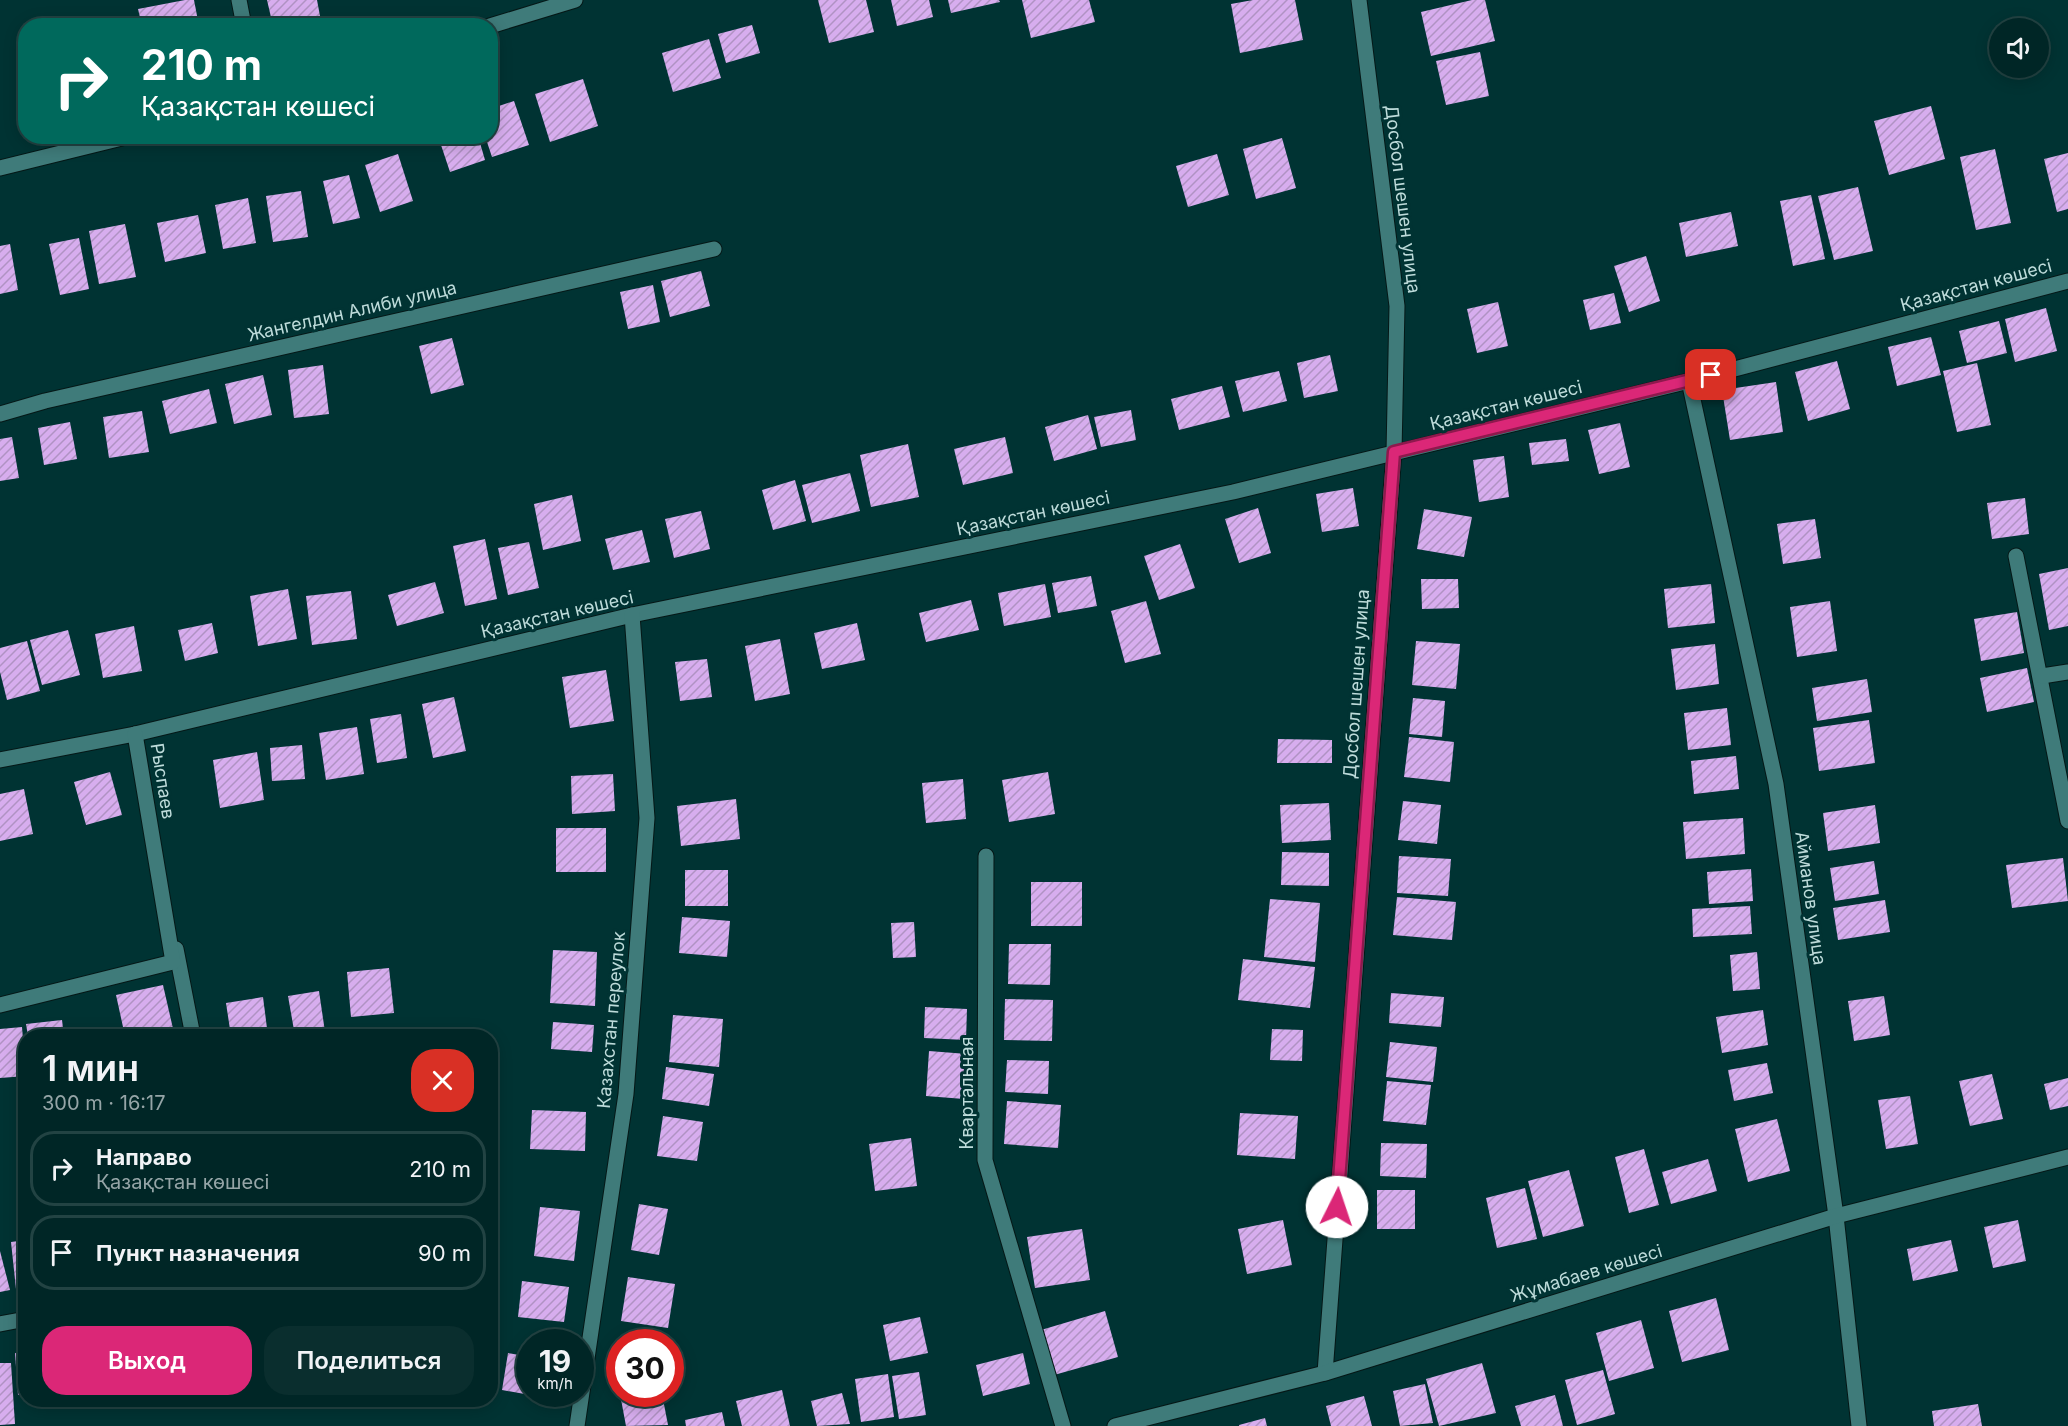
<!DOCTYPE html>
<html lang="ru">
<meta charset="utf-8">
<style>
:root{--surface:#002626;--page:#0a2e2e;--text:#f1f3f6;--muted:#95a5a7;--line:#224343;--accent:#db2777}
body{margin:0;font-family:Inter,sans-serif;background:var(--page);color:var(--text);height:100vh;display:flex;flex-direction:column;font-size:22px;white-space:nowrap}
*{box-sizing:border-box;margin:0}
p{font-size:20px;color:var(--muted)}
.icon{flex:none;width:33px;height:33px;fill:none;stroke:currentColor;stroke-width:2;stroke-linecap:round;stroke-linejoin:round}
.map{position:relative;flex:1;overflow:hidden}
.panel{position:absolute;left:18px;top:1029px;width:480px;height:378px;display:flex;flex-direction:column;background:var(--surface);border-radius:24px;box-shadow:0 3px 15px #0003,0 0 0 2px var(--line)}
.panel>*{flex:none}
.banner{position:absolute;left:18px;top:18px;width:480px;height:126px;border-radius:24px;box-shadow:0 3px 15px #0003,0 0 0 2px var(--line);background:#00695c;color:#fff;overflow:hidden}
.buttons{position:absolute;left:1989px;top:18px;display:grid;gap:12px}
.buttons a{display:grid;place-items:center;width:60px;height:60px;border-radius:50%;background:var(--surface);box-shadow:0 3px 15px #0003,0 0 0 2px var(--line);font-size:30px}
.speed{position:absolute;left:516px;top:1329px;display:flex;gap:12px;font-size:30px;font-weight:700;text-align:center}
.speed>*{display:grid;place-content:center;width:78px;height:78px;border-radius:50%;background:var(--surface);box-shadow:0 3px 15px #0003,0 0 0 2px var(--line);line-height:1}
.speed small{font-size:15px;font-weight:400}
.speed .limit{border:9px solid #d22;background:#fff;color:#111}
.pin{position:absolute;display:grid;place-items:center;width:51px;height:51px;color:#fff;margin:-26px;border-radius:12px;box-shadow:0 3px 9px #0006}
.me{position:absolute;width:66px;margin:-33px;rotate:4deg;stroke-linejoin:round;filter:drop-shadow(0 0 4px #0008)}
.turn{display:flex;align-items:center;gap:21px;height:126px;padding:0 24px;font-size:27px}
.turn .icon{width:78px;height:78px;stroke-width:2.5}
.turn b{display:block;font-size:42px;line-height:51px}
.round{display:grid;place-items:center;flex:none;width:63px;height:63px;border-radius:24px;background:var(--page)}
.summary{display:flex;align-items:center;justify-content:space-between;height:102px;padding:0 24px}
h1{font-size:36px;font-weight:600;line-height:45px}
.action{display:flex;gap:12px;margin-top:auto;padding:12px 24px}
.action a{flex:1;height:69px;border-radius:24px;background:var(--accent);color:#fff;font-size:24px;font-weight:600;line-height:69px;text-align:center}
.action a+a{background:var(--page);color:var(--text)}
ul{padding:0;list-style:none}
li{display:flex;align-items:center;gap:18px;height:75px;margin:0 12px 9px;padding:0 12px;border:3px solid var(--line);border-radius:24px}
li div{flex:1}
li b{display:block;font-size:22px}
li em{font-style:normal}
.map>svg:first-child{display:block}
.building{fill:url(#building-hatch)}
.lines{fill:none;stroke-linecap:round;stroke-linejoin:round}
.minor-casing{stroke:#051817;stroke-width:17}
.tertiary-casing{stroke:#051817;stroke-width:17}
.minor{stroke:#3f7b7a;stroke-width:15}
.tertiary{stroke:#3f7b7a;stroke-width:15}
.route-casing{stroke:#8e194d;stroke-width:15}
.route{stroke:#db2777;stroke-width:10}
.labels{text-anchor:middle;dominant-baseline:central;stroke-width:6;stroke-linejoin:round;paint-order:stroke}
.street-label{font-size:18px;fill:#bddbda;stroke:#033}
</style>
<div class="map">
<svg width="2068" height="1426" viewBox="0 0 2068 1426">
<defs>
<pattern id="building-hatch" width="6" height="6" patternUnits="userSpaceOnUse" patternTransform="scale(1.5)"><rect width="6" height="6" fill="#d7adee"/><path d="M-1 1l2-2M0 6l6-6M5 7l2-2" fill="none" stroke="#b092c3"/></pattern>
</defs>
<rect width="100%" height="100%" fill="#033"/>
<g class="building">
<path d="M185,0h9l5,26h-57l-4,-17z"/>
<path d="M267,0h50l3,16 -47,10z"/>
<path d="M818,0h48l8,32 -45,11z"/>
<path d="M891,0h38l4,17 -36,9z"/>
<path d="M948,0h51l1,2 -49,11z"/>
<path d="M1022,0h67l6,22 -64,16z"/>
<path d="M1253,0h42l8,40 -63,13 -9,-49z"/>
<path d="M1472,0h13l10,41 -64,15 -10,-44z"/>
<path d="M752,25l8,28 -34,10 -8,-29z"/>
<path d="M709,39l12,39 -48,14 -11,-39z"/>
<path d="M1480,52l9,44 -43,9 -10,-44z"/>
<path d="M583,79l15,47 -48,16 -15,-48z"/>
<path d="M514,101l15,44 -37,12 -7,-21h5v-27z"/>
<path d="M1931,106l14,53 -56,16 -15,-54z"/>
<path d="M438,136h40l7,24 -35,12z"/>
<path d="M1282,138l14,50 -40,11 -13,-50z"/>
<path d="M1995,149l16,74 -35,7 -16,-73z"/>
<path d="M2068,153v56l-11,3 -13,-53z"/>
<path d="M398,154l15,47 -33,11 -15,-47z"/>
<path d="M1217,154l12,41 -41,12 -12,-41z"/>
<path d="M349,175l11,43 -27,6 -10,-43z"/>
<path d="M1858,187l15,64 -39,9 -16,-64z"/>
<path d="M301,191l7,46 -35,5 -7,-46z"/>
<path d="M1811,195l14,64 -32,7 -13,-65z"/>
<path d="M248,198l8,45 -33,6 -8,-44z"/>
<path d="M1731,212l7,34 -52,11 -7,-34z"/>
<path d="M198,215l8,38 -41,9 -8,-39z"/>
<path d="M125,224l11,53 -37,7 -10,-53z"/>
<path d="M79,238l10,51 -29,6 -11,-51z"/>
<path d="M10,244l8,46 -18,4v-48z"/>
<path d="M1646,256l14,45 -31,11 -15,-46z"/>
<path d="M701,271l9,35 -40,11 -9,-36z"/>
<path d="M653,285l7,37 -32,7 -8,-37z"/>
<path d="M1614,293l7,30 -31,7 -7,-30z"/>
<path d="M1498,302l10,44 -31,7 -10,-44z"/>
<path d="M2046,308l11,43 -42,11 -10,-43z"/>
<path d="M1999,321l8,32 -40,10 -8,-32z"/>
<path d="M1931,337l10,38 -44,11 -9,-39z"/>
<path d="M452,338l12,47 -33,9 -12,-48z"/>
<path d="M1330,355l8,36 -34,7 -7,-35z"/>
<path d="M1837,361l13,48 -42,12 -13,-49z"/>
<path d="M1977,363l14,62 -34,7 -14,-61z"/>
<path d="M323,365l6,49 -35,4 -6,-48z"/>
<path d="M1279,371l8,30 -44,11 -8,-31z"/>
<path d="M263,375l9,40 -38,9 -9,-40z"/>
<path d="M1776,382l7,50 -53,8 -8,-50z"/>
<path d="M1222,386l8,31 -51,13 -8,-31z"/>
<path d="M209,389l8,34 -47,11 -8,-33z"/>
<path d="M1131,410l5,30 -35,7 -7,-30z"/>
<path d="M142,411l7,41 -40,6 -6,-41z"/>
<path d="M1088,415l9,34 -43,12 -9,-34z"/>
<path d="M70,422l7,37 -33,6 -6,-37z"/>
<path d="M1620,423l10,44 -31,7 -11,-44z"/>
<path d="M12,437l7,41 -19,3v-42z"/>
<path d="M1005,437l8,36 -50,12 -9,-36z"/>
<path d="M1566,439l3,22 -37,4 -3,-22z"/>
<path d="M908,444l11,53 -48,10 -11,-52z"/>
<path d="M1504,456l5,41 -30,5 -6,-42z"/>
<path d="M850,473l10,38 -48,12 -10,-38z"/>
<path d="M795,480l11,41 -33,9 -11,-40z"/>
<path d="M1353,488l6,38 -37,6 -6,-38z"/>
<path d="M572,495l9,46 -38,9 -9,-46z"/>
<path d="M2025,498l4,36 -37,5 -5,-36z"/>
<path d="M1258,508l13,45 -32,10 -14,-44z"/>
<path d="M1424,509l48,8 -8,40 -47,-8z"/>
<path d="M701,511l9,38 -36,9 -9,-39z"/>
<path d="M1815,519l6,39 -38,6 -6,-40z"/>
<path d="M642,530l8,32 -37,8 -8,-31z"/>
<path d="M485,539l12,60 -32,7 -12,-60z"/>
<path d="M529,542l10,46 -31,7 -10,-47z"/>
<path d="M1180,544l15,44 -36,12 -15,-44z"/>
<path d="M2068,568v58l-19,4 -10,-56z"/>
<path d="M1091,576l6,30 -39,7 -6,-30z"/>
<path d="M1421,579h37l1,29 -37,1z"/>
<path d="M435,582l9,31 -47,13 -9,-31z"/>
<path d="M1045,584l6,33 -47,9 -6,-33z"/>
<path d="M1711,584l4,39 -47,5 -4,-39z"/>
<path d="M288,589l9,50 -39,7 -8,-50z"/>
<path d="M351,591l6,48 -45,6 -6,-49z"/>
<path d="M971,600l8,30 -53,12 -7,-29z"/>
<path d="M1146,601l15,53 -36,9 -14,-52z"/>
<path d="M1830,601l7,50 -40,6 -7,-50z"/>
<path d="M2017,612l7,41 -43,8 -7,-42z"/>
<path d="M212,623l6,30 -33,8 -7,-31z"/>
<path d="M857,623l8,37 -43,9 -8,-36z"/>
<path d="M134,626l8,45 -39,7 -8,-44z"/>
<path d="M68,630l12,45 -38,10 -12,-45z"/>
<path d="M780,639l10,55 -35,7 -10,-55z"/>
<path d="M27,641l13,50 -33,9 -7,-28v-24z"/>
<path d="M1416,641l44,3 -4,45 -44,-4z"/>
<path d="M1715,644l4,40 -43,6 -5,-41z"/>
<path d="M707,659l5,38 -32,4 -5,-39z"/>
<path d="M2027,668l7,34 -47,10 -7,-34z"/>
<path d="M606,670l8,51 -44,7 -8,-51z"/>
<path d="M1867,679l5,33 -55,9 -5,-33z"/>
<path d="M454,697l12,54 -33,7 -11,-54z"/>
<path d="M1413,698l32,3 -3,36 -33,-3z"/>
<path d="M1727,708l4,37 -43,5 -4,-37z"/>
<path d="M401,714l6,44 -30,5 -7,-44z"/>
<path d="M1869,720l6,43 -56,8 -6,-43z"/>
<path d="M357,727l7,47 -38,6 -7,-47z"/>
<path d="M1409,737l45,5 -4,40 -46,-5z"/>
<path d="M1278,739l54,1v23h-55z"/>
<path d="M302,745l3,34 -33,2 -2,-33z"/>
<path d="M257,752l7,48 -44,8 -7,-48z"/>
<path d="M1736,756l3,33 -45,5 -3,-33z"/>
<path d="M110,772l12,43 -36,10 -12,-43z"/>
<path d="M1048,772l7,42 -46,8 -7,-42z"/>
<path d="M613,774l2,37 -43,3 -1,-38z"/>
<path d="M963,779l3,40 -40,4 -4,-40z"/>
<path d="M24,789l9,45 -33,7v-47z"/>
<path d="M736,799l4,40 -59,7 -4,-40z"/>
<path d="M1403,801l38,4 -4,39 -39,-4z"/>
<path d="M1329,803l2,37 -49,3 -2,-38z"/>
<path d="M1875,805l5,38 -52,8 -5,-38z"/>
<path d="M1743,818l2,36 -59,5 -3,-37z"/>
<rect x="556" y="828" width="50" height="44"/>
<path d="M1282,852l47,1v33l-48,-1z"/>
<path d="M1399,856l52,3 -3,37 -51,-3z"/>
<path d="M2063,858l5,43 -56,7 -6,-43z"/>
<path d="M1874,861l5,33 -44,7 -5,-33z"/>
<path d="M1751,869l2,32 -44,3 -2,-32z"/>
<rect x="685" y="870" width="43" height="36"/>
<rect x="1031" y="882" width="51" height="44"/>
<path d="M1397,897l59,5 -4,38 -59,-5z"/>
<path d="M1270,899l50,4 -5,59 -51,-5z"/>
<path d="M1885,900l5,32 -52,8 -5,-32z"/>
<path d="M1750,906l2,28 -59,3 -1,-28z"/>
<path d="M682,917l48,4 -3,36 -48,-4z"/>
<path d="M914,922l2,35 -23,1 -2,-35z"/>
<path d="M1009,944h42l-1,41 -42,-1z"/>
<path d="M553,950l44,2 -2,54 -45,-3z"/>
<path d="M1757,952l3,37 -27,2 -3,-36z"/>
<path d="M1243,959l72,8 -5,41 -72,-8z"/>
<path d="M389,968l5,45 -43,4 -4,-45z"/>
<path d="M163,985l11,48 -15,3h-34l-9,-41z"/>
<path d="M319,991l6,41 -30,4 -7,-40z"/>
<path d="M1391,993l53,4 -3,30 -52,-4z"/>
<path d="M1884,996l6,39 -36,6 -6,-40z"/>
<path d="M263,997l5,39h-37l-5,-33z"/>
<path d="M1005,999l48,1 -1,41 -48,-1z"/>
<path d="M925,1007l42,2 -1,31 -42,-2z"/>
<path d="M1763,1010l5,35 -46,8 -6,-36z"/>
<path d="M673,1015l50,4 -4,48 -50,-5z"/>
<path d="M62,1020l2,16h-36l-2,-12z"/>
<path d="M553,1022l41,3 -2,27 -41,-3z"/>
<path d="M22,1027l4,49 -26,2v-49z"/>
<path d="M1272,1029l31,1 -1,31 -32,-1z"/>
<path d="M1390,1042l47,5 -4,35 -47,-5z"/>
<path d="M929,1051l38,3 -3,45 -38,-3z"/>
<path d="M1007,1060l42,1 -1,33 -43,-2z"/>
<path d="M1767,1063l6,30 -39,8 -6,-31z"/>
<path d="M666,1067l48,7 -5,32 -47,-7z"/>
<path d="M1992,1074l11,45 -33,7 -11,-45z"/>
<path d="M2068,1078v28l-18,4 -6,-26z"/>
<path d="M1387,1081l44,4 -5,40 -43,-4z"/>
<path d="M1910,1096l8,48 -32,5 -8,-49z"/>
<path d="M1007,1101l54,4 -3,43 -54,-4z"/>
<path d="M532,1110l54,2 -1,39 -55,-2z"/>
<path d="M1240,1113l58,3 -3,43 -58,-4z"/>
<path d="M663,1116l40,6 -6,39 -40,-5z"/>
<path d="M1777,1119l13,52 -42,11 -13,-53z"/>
<path d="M911,1138l6,48 -42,5 -6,-47z"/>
<path d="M1381,1143l46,1 -1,34 -46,-2z"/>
<path d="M1644,1149l15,56 -30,8 -14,-56z"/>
<path d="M1708,1159l9,32 -46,13 -9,-32z"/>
<path d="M1569,1170l15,56 -41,11 -15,-56z"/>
<path d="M1525,1188l12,51 -40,9 -11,-50z"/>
<rect x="1377" y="1190" width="38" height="39"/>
<path d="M639,1204l29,5 -9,46 -28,-5z"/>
<path d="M540,1207l40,4 -6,50 -40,-5z"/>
<path d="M1283,1220l9,45 -45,9 -9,-45z"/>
<path d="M2018,1220l8,41 -33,7 -9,-41z"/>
<path d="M1082,1229l8,51 -55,8 -8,-51z"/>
<path d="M26,1240v48l-10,1 -5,-47z"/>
<path d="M1951,1240l7,31 -45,10 -6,-32z"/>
<path d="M0,1251l10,39 -10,2z"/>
<path d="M628,1277l47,7 -7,44 -47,-7z"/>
<path d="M522,1281l47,6 -5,35 -46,-5z"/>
<path d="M1716,1298l13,52 -47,12 -13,-51z"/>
<path d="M1105,1311l13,46 -64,18 -13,-45z"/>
<path d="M920,1317l8,36 -38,8 -7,-36z"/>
<path d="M1641,1320l13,48 -45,13 -13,-48z"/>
<path d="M26,1352v42l-8,1 -3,-42z"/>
<path d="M508,1353l22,4v37h23l-1,5 -50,-9z"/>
<path d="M1023,1353l7,31 -47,12 -7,-31z"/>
<path d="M0,1363h11l4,61 -15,1z"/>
<path d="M1482,1363l14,50 -57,13 -13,-47z"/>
<path d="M1603,1370l12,44 -38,11 -12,-45z"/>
<path d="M919,1372l7,43 -27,4 -7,-43z"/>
<path d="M888,1374l6,43 -33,5 -6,-43z"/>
<path d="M1425,1384l8,39 -33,3 -7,-35z"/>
<path d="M782,1390l8,36h-48l-6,-25z"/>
<path d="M842,1393l8,31 -33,2 -6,-25z"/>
<path d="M620,1394h42l6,31 -42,1z"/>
<path d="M1555,1395l8,31h-42l-6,-20z"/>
<path d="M1364,1396l8,30h-41l-5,-20z"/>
<path d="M1978,1404l4,22h-48l-2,-15z"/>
<path d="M722,1412l3,14h-39l-1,-6z"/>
<path d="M1265,1418l2,8h-28v-1z"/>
</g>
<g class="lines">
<g class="minor-casing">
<g id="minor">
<path d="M239,0l5,26"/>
<path d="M1689,381l87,403 60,432 23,210"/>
<path d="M0,414l45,-13 669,-152"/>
<path d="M2016,556l52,265"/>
<path d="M2042,676l26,-4"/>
<path d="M0,760l135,-26 497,-119 601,-123 456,-111 379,-100"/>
<path d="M986,856l-1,304 78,266"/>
<path d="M176,949l17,87"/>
<path d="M0,1005l173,-43 -38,-228"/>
<path d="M0,1324l26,-5"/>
<path d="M1325,1373l69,-921 3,-146 -38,-306"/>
<path d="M577,1426l49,-332 21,-276 -15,-203"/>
<path d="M1115,1426l210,-53 511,-157 232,-59"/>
</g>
</g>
<g class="tertiary-casing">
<g id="tertiary">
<path d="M490,26l85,-26"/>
<path d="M0,168l130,-32"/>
</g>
</g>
<use href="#minor" class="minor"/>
<use href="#tertiary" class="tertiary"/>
</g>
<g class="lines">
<g class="route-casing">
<path id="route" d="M1337,1207l57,-755 317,-77"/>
</g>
<use href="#route" class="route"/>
</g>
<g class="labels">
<g class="street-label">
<text transform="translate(1403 199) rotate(83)">Досбол шешен улица</text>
<text transform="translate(1976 285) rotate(-15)">Қазақстан көшесі</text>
<text transform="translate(352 311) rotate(-13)">Жангелдин Алиби улица</text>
<text transform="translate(1506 405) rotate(-14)">Қазақстан көшесі</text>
<text transform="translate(1033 513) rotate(-12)">Қазақстан көшесі</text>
<text transform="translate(557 614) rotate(-13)">Қазақстан көшесі</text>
<text transform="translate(1356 684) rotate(-86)">Досбол шешен улица</text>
<text transform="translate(163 781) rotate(81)">Рыспаев</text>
<text transform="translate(1811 898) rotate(82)">Айманов улица</text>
<text transform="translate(611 1020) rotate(-85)">Казахстан переулок</text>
<text transform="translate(966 1093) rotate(-90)">Квартальная</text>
<text transform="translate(1586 1273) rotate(-17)">Жұмабаев көшесі</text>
</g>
</g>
</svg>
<div class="buttons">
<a><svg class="icon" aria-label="sound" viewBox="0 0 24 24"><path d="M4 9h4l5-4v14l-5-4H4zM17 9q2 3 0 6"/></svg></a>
</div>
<div class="speed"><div>19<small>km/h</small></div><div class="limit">30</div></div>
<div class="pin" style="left:1711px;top:375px;background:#d93025"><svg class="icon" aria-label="arrive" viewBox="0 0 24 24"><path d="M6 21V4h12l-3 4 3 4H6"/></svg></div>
<svg class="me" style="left:1337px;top:1207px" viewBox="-20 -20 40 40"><circle r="19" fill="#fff"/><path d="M0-13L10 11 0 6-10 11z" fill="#db2777"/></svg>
<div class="banner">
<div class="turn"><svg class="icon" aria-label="right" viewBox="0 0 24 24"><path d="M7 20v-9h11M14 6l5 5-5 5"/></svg><div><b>210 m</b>Қазақстан көшесі</div></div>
</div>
<section class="panel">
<div class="summary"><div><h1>1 мин</h1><p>300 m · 16:17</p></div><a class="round" style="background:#d93025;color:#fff"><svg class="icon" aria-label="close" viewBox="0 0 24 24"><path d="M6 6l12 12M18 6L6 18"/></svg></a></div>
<ul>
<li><svg class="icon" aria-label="right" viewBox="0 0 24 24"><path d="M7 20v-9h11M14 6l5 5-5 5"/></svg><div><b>Направо</b><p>Қазақстан көшесі</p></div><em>210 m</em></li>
<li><svg class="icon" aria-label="arrive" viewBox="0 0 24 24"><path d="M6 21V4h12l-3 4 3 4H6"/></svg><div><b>Пункт назначения</b></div><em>90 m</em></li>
</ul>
<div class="action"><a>Выход</a><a>Поделиться</a></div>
</section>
</div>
